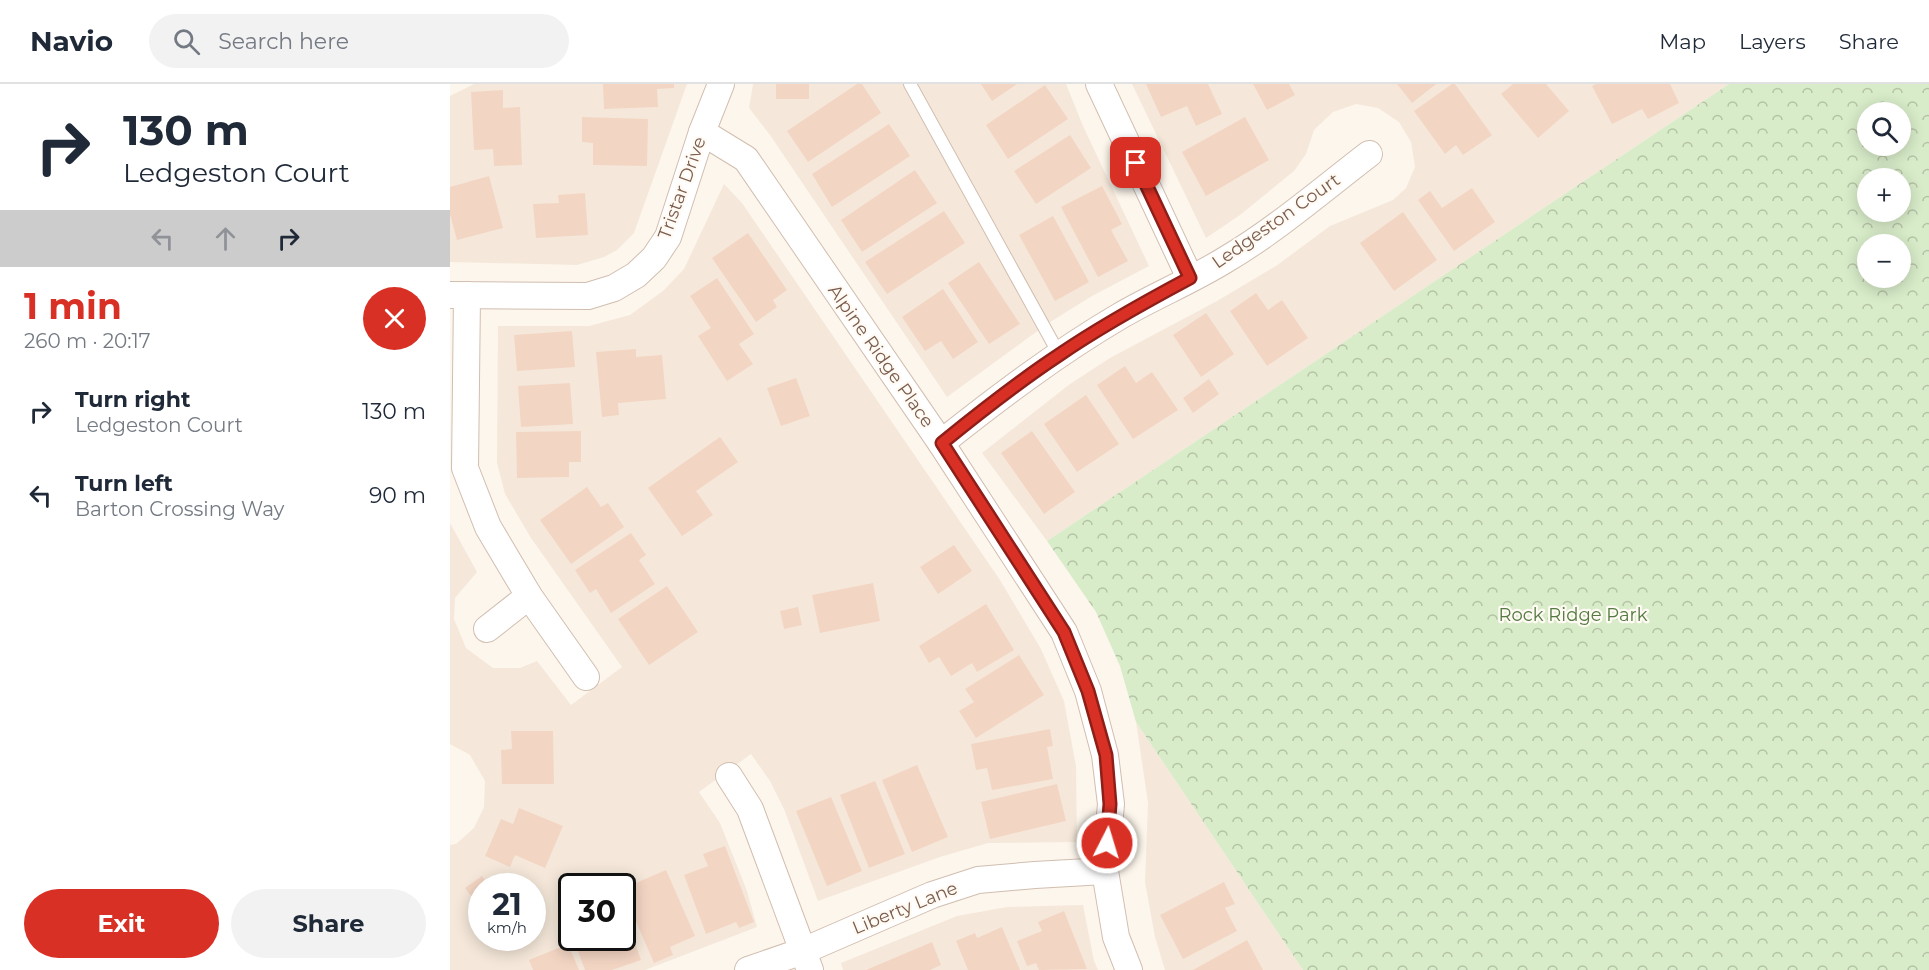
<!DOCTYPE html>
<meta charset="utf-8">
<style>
:root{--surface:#fff;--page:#f2f2f3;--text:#1f2937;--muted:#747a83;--line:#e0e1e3;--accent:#d93025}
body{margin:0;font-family:Montserrat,sans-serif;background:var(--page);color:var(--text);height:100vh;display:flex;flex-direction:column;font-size:22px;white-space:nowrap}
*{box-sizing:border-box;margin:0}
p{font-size:20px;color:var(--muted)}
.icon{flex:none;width:33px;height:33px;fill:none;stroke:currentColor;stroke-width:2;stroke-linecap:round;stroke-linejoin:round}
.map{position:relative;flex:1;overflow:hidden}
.side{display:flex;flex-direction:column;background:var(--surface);width:450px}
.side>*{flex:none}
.hud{background:#fff;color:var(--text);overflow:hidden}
.buttons{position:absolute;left:1407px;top:18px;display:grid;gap:12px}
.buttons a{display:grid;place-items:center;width:54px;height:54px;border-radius:50%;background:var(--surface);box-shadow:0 3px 15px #0003;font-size:30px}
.speed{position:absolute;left:18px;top:789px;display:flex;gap:12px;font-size:30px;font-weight:700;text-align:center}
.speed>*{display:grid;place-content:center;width:78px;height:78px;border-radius:50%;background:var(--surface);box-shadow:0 3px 15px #0003;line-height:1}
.speed small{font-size:15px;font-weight:400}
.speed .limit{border:3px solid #111;border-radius:9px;background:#fff;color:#111}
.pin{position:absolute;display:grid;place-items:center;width:51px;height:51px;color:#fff;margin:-26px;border-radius:12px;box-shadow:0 3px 9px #0006}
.me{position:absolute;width:66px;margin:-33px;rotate:5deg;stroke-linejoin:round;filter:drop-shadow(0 0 4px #0008)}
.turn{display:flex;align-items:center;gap:21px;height:126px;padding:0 24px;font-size:27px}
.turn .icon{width:78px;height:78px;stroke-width:2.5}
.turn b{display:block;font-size:42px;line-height:51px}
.lanes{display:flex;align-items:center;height:57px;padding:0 24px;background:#0003;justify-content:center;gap:30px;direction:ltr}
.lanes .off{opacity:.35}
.round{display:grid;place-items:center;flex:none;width:63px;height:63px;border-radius:32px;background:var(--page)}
.overview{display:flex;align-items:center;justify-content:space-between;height:102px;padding:0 24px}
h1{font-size:36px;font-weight:700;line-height:45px;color:var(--accent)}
.button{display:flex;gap:12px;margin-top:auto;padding:12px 24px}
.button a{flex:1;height:69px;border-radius:36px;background:var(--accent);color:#fff;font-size:24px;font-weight:700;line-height:69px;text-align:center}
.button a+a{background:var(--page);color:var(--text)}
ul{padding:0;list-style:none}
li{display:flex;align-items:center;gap:18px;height:84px;padding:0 24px}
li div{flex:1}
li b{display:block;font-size:22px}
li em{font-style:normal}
header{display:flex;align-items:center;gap:36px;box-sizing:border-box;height:84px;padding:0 30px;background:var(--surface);border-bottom:2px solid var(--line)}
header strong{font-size:28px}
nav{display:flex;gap:33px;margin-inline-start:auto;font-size:21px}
.search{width:420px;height:54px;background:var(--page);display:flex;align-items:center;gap:15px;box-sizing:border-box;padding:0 21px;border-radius:33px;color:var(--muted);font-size:22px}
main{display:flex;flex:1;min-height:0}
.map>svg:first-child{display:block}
.residential{fill:#f5e8da;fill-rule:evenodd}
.forest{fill:url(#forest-crowns);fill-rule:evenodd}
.building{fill:#f3d5c3}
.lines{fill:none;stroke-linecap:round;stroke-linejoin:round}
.lane-casing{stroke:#d1beb0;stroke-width:14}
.street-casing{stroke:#d1beb0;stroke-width:28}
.lane{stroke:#fff;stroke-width:12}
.street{stroke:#fff;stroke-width:26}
.route-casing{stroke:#8d1f18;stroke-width:15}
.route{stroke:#d93025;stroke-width:10}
.labels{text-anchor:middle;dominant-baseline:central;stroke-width:4.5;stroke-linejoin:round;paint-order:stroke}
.street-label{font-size:18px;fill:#7a5c4d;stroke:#fffaf3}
.park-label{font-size:18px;fill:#537a41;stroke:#fffaf3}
</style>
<header>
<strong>Navio</strong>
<div class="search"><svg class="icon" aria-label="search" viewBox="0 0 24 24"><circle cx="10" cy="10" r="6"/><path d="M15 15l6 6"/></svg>Search here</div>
<nav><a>Map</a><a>Layers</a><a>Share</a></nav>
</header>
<main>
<section class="side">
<div class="hud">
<div class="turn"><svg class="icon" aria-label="right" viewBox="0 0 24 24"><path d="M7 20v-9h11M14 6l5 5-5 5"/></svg><div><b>130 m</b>Ledgeston Court</div></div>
<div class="lanes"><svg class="icon off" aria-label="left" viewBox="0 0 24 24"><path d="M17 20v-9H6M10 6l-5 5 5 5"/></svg><svg class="icon off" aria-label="ahead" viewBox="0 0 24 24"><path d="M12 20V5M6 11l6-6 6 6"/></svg><svg class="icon" aria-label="right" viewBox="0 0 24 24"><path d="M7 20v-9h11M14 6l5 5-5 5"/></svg></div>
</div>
<div class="overview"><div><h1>1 min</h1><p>260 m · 20:17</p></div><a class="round" style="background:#d93025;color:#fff"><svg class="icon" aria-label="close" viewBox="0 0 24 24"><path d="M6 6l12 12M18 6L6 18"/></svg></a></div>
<ul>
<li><svg class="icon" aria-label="right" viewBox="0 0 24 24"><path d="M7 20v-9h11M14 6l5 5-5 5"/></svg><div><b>Turn right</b><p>Ledgeston Court</p></div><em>130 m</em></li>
<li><svg class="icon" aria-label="left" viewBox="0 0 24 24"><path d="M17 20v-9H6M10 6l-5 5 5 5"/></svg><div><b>Turn left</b><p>Barton Crossing Way</p></div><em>90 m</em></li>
</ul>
<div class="button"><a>Exit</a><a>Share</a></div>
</section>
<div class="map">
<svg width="1479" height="886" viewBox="0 0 1479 886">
<defs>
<pattern id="forest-crowns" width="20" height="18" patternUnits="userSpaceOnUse" patternTransform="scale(1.5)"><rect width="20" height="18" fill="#d8ecc9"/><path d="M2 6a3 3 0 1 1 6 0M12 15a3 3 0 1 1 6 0" fill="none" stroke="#b4c2a5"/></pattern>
</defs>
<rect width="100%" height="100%" fill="#fdf6ec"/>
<g class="residential">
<path d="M24,0h213l-53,149 -17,17 -13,7 -27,8 -127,-3v-166z"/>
<path d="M303,0h313l17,42 66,140 -57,30 -45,28 -100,73 -177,-262 -21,-27z"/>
<path d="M682,0h597l-682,457 -65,-88 88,-69 40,-26 107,-57 59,-35 54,-40 63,-26 13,-12 9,-21 -4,-25 -12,-20 -21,-14 -22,-4 -23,8 -19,18 -8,24 -12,17 -54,44 -34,23z"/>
<path d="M274,100l18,19 258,377 41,69 23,52 12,65 1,76 -89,1 -48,14 -122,44 -34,-92 -14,-28 -19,-27 -52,38 21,31 27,68 10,36 -112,43h-195v-125l6,-1 18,-16 10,-21 1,-26 -15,-26 -20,-11v-221l27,49 -22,26 -1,21 12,29 27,20h27l17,-7 34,44 51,-38 -91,-129 -26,-44 -8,-31 1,-137h91l41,-11 33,-24 21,-22zM32,802h50v52h-50zM122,802h50v52h-50z"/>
<path d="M686,638l167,248h-138l-10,-33 -10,-55 3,-79z"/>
<path d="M633,821l11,56 4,9h-255l-2,-7 116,-47 50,-9z"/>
</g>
<path class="forest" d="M1279,0h200v886h-626l-167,-248 -16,-56 -24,-54 -49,-71zM1418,28h32v34h-32zM1418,94h32v34h-32zM1418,160h32v34h-32z"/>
<g class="building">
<path d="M153,0h71v4l-17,1 1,18 -54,2z"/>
<rect x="326" y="0" width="33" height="15"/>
<path d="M407,0h5l19,29 -73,49 -21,-31z"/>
<path d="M531,0h36l-25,17z"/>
<path d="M696,0h62l14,30 -26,12 -9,-20 -26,11z"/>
<path d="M803,0h36l6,11 -28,15z"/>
<path d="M947,0h39l-24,19z"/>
<path d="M1002,0h3l37,51 -29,20 -7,-10 -11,9 -31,-43z"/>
<path d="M1063,0h33l23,27 -31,27 -37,-44z"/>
<path d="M1146,0h74l9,19 -31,16 -6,-10 -30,15 -20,-38z"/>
<path d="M595,1l23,34 -60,40 -22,-34z"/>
<path d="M53,6v18l17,-1 2,58 -28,1 -1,-17 -19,1 -3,-58z"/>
<path d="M132,33l66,2 -1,47 -54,-1v-22l-11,-1z"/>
<path d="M795,33l24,43 -63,36 -24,-44z"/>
<path d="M439,40l21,32 -78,51 -20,-33z"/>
<path d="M620,51l21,33 -55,36 -22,-33z"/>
<path d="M465,86l22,33 -75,49 -21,-32z"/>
<path d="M39,92l14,52 -46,12 -7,-26v-27z"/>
<path d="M652,102l20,38 -11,6 17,31 -30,16 -37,-70z"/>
<path d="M1022,104l23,34 -41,29 -36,-51 12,-9 12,17z"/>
<path d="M135,109l3,42 -52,3 -3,-34 26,-1 -1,-8z"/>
<path d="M494,127l21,32 -78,51 -22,-32z"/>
<path d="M953,128l34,48 -43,31 -34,-48z"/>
<path d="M603,132l36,66 -34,19 -36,-66z"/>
<path d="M298,149l39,57 -14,10 4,7 -21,15 -44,-64z"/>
<path d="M529,178l41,62 -31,20 -41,-61z"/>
<path d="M267,194l37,56 -15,10 14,20 -26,17 -29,-45 13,-8 -21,-32z"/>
<path d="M493,205l35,53 -25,17 -12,-18 -16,10 -23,-34z"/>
<path d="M806,209l12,17 14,-10 26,38 -41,28 -37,-55z"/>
<path d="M756,229l28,41 -33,23 -28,-42z"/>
<path d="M122,247l3,36 -58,4 -3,-36z"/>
<path d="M186,265v8l26,-2 4,44 -48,4 1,12 -17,2 -6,-65z"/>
<path d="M675,282l11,17 16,-11 26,38 -45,29 -36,-54z"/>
<path d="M346,294l14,38 -29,10 -14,-38z"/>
<path d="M759,295l10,15 -26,19 -10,-15z"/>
<path d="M120,299l3,41 -52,3 -3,-41z"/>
<path d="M636,311l33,49 -42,28 -33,-48z"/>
<path d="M131,347v31h-12v15l-52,1 -1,-46z"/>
<path d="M582,347l43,61 -31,22 -43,-61z"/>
<path d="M270,353l18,25 -42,29 17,24 -31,21 -34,-48z"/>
<path d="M137,403l14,20 7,-4 16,24 -53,37 -31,-44z"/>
<path d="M181,449l15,22 -7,5 16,24 -44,29 -15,-24 -6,4 -15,-23z"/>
<path d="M504,461l18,26 -34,23 -18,-27z"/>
<path d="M423,499l7,38 -60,12 -8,-38z"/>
<path d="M217,502l31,46 -49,33 -31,-46z"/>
<path d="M536,520l28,46 -37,22 -5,-9 -21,13 -12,-19 -10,6 -10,-17z"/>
<path d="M348,523l4,18 -18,4 -4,-18z"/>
<path d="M569,571l25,40 -68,43 -17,-27 15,-9 -9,-13z"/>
<path d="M600,645l3,17 -6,1 6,32 -61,11 -5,-22 -11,2 -5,-26z"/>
<path d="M61,647h42l1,53h-52l-1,-34 11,-1z"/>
<path d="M467,681l31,72 -36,15 -30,-72z"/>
<path d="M425,697l30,73 -36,14 -29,-73z"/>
<path d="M607,700l9,37 -76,18 -9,-37z"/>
<path d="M381,713l31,74 -35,15 -31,-75z"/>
<path d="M69,724l44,18 -18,42 -30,-13 -5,12 -25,-11 16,-37 12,5z"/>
<path d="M275,762l29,76 -15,6 -3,-6 -30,12 -22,-59 24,-9 -5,-12z"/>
<path d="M216,786l29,66 -25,11 3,8 -19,8 -32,-74z"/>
<path d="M32,792l7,10h-7v25l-17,-23z"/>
<path d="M774,798l11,22 -10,4 12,23 -54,28 -23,-44z"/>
<path d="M173,826l18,50 -29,10h-27l-12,-32h49z"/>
<path d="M614,827l23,58 -48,1 -3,-7 -9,3 -10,-25 25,-10 -4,-9z"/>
<path d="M552,843l18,43h-52l-12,-29 19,-8 2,5z"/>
<path d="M797,856l16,30h-70z"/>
<path d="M482,858l9,23 -11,5h-64z"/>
<path d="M118,860l11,26h-46l-4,-10z"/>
</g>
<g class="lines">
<g class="lane-casing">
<path id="lane" d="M460,0l149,270"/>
</g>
<g class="street-casing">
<g id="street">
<path d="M649,0l91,194"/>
<path d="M252,48l44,27 195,284 123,189 24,59 17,64 6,49 -6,67 11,66 13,33"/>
<path d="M0,211l138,1 26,-8 22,-13 18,-17 14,-21 34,-105 19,-48"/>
<path d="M17,211l-2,173 23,59 41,69 57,81"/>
<path d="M491,359c58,-46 116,-90 179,-127 34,-20 71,-35 105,-56 51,-30 97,-70 144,-106"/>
<path d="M37,545l42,-33"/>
<path d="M279,692l21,33 60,161"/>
<path d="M298,886l55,-19 129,-56 46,-15 57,-5 70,-4"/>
</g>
</g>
<use href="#lane" class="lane"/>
<use href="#street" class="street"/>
</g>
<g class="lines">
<g class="route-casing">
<path id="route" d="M657,759l3,-39 -4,-49 -18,-64 -24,-59 -122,-189c38,-31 76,-61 117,-88 42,-29 86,-53 131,-77l-54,-115"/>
</g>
<use href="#route" class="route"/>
</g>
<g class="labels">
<g class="street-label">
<text transform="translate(232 104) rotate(-70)">Tristar Drive</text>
<text transform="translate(826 137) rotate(-35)">Ledgeston Court</text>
<text transform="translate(431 272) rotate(55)">Alpine Ridge Place</text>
<text transform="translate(455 824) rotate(-22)">Liberty Lane</text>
</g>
<g class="park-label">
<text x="1123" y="531">Rock Ridge Park</text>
</g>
</g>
</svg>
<div class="buttons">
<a><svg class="icon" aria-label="search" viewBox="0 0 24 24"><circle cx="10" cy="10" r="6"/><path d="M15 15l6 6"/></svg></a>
<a>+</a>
<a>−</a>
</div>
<div class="speed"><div>21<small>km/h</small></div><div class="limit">30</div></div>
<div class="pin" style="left:686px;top:79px;background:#d93025"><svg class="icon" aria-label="arrive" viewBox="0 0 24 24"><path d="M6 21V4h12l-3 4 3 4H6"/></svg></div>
<svg class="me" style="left:657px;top:759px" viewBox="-20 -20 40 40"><circle r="17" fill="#d93025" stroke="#fff" stroke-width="3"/><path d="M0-11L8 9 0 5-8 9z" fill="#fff"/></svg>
</div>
</main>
